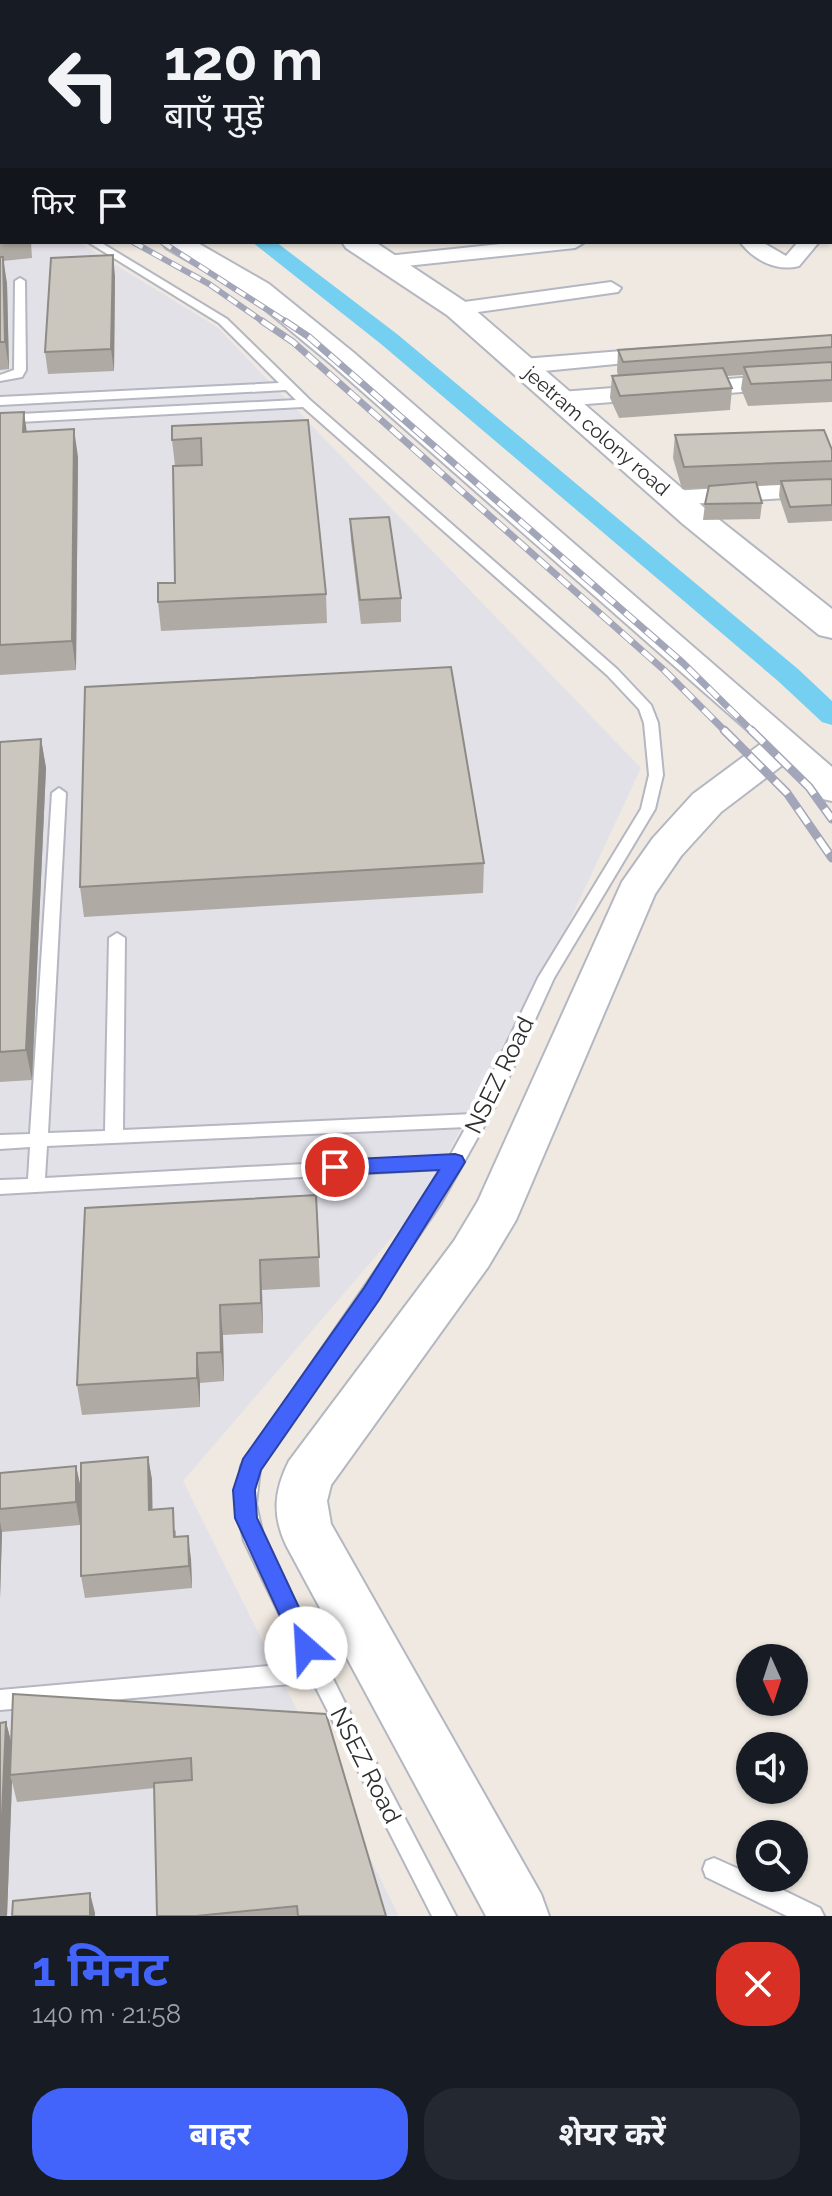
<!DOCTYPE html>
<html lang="hi">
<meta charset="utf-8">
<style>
:root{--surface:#171b24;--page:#242831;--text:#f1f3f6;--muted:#9ea1a6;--accent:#4264fb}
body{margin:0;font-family:Raleway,"Noto Sans Devanagari",sans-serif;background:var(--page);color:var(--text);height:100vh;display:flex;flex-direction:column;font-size:30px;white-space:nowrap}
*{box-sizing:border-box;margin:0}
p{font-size:26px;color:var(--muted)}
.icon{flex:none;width:44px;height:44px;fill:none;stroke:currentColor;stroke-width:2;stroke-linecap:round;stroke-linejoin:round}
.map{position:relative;height:1916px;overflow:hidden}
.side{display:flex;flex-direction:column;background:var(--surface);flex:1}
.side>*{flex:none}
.top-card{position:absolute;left:0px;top:0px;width:832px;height:244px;box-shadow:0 2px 6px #0004;background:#171b24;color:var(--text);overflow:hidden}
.needle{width:52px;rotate:177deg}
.fabs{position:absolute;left:736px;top:1644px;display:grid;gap:16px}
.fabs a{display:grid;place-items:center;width:72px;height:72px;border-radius:50%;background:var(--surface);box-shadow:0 2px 6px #0004;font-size:40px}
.pin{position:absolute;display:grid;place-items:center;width:68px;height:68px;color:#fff;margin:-34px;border:4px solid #fff;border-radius:50%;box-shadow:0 2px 8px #0007}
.me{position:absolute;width:88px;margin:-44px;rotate:334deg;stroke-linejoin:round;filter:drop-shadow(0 0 6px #0008)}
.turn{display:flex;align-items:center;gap:28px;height:168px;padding:0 32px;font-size:36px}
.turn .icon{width:104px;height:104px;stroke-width:2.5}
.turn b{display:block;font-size:56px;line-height:68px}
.then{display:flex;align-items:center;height:76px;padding:0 32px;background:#0003;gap:16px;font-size:30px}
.round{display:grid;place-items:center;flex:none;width:84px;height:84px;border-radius:32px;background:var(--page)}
.summary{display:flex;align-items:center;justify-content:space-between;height:136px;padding:0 32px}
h1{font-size:48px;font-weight:700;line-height:60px;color:var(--accent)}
.button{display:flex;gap:16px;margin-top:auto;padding:16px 32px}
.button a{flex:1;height:92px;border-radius:32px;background:var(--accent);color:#fff;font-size:32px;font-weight:700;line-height:92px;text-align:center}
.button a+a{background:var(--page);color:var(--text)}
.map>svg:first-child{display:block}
.industrial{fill:#e3e1e8}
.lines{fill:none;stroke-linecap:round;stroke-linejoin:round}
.canal{fill:#75cff0;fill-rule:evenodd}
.lane-casing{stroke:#b4b7c1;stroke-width:4}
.street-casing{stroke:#b4b7c1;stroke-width:4}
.secondary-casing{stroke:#b4b7c1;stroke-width:4}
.lane{fill:#fff;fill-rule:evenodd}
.street{fill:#fff;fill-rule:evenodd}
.secondary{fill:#fff;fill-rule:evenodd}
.rail-far2-casing{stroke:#a3a6b8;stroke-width:6}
.rail-far1-casing{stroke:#a3a6b8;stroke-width:7}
.rail-casing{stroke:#a3a6b8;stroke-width:9}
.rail-far2{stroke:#fff;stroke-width:4;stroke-dasharray:11;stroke-linecap:butt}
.rail-far1{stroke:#fff;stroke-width:5;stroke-dasharray:14;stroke-linecap:butt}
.rail{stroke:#fff;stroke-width:6;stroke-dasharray:18;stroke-linecap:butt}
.wall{fill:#afaba4}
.shaded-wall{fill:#8e8b86}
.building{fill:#cbc7bf;stroke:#8e8b86;stroke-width:2}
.route{fill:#4264fb;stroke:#2b41a3;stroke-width:2}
.labels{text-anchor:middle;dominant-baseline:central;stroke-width:8;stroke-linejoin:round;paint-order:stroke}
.far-street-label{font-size:20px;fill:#2e2e2e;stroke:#fff}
.street-label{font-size:24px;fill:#2e2e2e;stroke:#fff}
</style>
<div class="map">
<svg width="832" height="1916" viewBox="0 0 832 1916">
<rect width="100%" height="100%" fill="#efe9e1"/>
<path class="industrial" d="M0,194l2,48h76l139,85 424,441 -98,210 -124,228 -236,275 216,435h-399z"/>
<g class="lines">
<g class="canal">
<path d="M0,113l2,1v12l-2,-1z"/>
<path d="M252,242h24l121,92 401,335 34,32v24l-10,-3 -44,-41 -397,-337z"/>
</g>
<g class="lane-casing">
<g id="lane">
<rect x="0" y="183" width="2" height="7"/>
<path d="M88,242h12l127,77 83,81 307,269 34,36 7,18 5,52 -8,34 -101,169 -57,125 -56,100 -181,266 -4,35 8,36 90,181 102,195h-24l-119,-234 -313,28v-20l303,-27 -59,-122 -8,-37 5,-38 188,-273 13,-24 -442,25v-14l28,-1 2,-32 -30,2v-14l30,-1 22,-341 7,-5 7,5 -18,340 57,-2 4,-193 8,-5 8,5 -2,192 350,-16 65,-136 103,-169 8,-34 -5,-52 -5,-14 -32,-34 -304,-268 -303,16v-8l296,-15 -10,-10 -286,15v-8l279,-14 -60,-60zM466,1127l-16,29 -405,22 2,-32z"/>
<path d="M20,278l5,3 1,89 -4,7 -22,4v-6l14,-5 1,-89z"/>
<path d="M714,1858l36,16v4h8l62,30 4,8h-37l-81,-39 -3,-8 3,-8z"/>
</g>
</g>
<g class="street-casing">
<g id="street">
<path d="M517,0h16l1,2h-16z"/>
<rect x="648" y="0" width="16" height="2"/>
<rect x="830" y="117" width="2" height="11"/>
<path d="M832,214v13l-2,1v-13z"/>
<path d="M519,242h66l-10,6 -188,20 -10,-6 10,-6z"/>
<path d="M740,242h22l24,14 12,-14h21l-20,24c-23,6 -45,-6 -59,-24z"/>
<path d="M611,282l10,6 -3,4 -161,23 -10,-6 10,-6z"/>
<path d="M659,348l11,6 -3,5 -144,14 -11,-7 11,-7z"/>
<path d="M832,371v14l-271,21 -11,-7 11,-7z"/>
<path d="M832,481v14l-159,10 -8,-2 -4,-5 4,-5 8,-2z"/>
</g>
</g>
<g class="secondary-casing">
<g id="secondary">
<path d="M0,14h2l-2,23z"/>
<rect x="0" y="59" width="2" height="15"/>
<path d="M0,139l2,1v16l-2,-1z"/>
<path d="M162,242h34l73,42 84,68 479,415v34l-14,-3 -34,-34 -63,48 -40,44 -26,38 -139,326 -28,47 -157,218 -4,16 4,23 210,370 8,22h-63l-200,-371c-14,-30 -12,-54 3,-84l165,-220 24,-40 144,-319 31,-44 40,-44 69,-51 -431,-379 -82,-68 -83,-48z"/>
<path d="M342,242h33l92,61 240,207 125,99v29l-13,-3 -136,-111 -236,-209 -101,-67z"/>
</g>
</g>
<use href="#lane" class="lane"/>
<use href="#street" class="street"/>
<use href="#secondary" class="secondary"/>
<g class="rail-far2-casing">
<g id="rail-far2">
<path d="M133,242l76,42 56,39"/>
<path d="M162,242l126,81"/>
</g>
</g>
<g class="rail-far1-casing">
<g id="rail-far1">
<path d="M262,321l31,21 371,328 62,62"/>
<path d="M285,321l24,16 374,326 70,69"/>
</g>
</g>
<g class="rail-casing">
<g id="rail">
<path d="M724,730l63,63 45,65"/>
<path d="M751,730l58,57 23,32"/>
</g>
</g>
<use href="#rail-far2" class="rail-far2"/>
<use href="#rail-far1" class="rail-far1"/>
<use href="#rail" class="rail"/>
</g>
<g class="wall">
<rect x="373" y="0" width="34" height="2"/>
<path d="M576,0h66l-1,2h-65z"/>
<path d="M832,143v38h-2v-34z"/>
<path d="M0,195h2v47h29l1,16 -29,3 4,23 2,85 -9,1z"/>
<path d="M115,276l-1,95 -66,3 -3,-22z"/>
<path d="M832,335v67l-84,4 -7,-17 2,-14 -16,1 5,12 -2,22 -111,8 -9,-20 2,-22h6l-1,-5 1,-21z"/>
<path d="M0,413l27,19 51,25 -2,213 -76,5z"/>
<path d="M308,420l18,174 1,29 -166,8 -3,-29 17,-19v-117l-3,-26z"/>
<path d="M675,435l157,15v71l-44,2 -9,-27 1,-11 -23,1 5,17 -2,16 -57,1 2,-16 3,-16 -26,1 -9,-31z"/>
<path d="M350,519l51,79v24l-40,2 -10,-83z"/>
<path d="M41,739l5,29 -14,312 -32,2v-340z"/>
<path d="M484,863l-1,30 -399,24 -4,-30z"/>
<path d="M316,1195l4,92 -58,3 1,43 -40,2 1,46 -24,2v24l-118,8 -5,-30z"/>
<path d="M148,1457l4,23v30l24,21v6l15,22 1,29 -107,10 -4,-22z"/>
<path d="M76,1466l5,23 -1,36 -78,7 -2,66v-125z"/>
<path d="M326,1714l60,202h-229l-2,-128 -138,14 -5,-20 -5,134h-7l6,-194 5,20z"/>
</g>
<g class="shaded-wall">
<path d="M113,255l2,21 -1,95 -3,-22z"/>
<path d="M3,257l4,27 2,85 -4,-27z"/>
<path d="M24,412l4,28 -5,-8z"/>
<path d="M74,429l4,28 -2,213 -4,-29z"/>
<path d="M41,739l5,29 -14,312 -6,-30z"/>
<path d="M260,1260l2,30 1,43 -2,-30z"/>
<path d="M220,1305l3,30 1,46 -3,-29z"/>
<path d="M197,1353l3,30v24l-3,-29z"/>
<path d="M148,1457l4,23 1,53 -4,-23z"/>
<path d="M76,1466l5,23 -1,36 -4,-23z"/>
<path d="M0,1522l2,10 -2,66z"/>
<path d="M188,1536l3,23 1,29 -3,-22z"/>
<path d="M6,1722l7,27 -3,26 2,7 -5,134h-7v-56z"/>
<path d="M90,1893l5,20v3h-5z"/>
</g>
<g class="building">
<rect x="140" y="0" width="33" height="2"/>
<path d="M832,143v18l-2,-1v-13z"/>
<rect x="0" y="195" width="2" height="39"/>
<path d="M113,255l-2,94 -66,3 6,-94z"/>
<path d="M0,257h3l2,85h-5z"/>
<path d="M832,335v12l-209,15 -5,-12z"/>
<path d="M832,362v18l-81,4 -7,-17z"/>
<path d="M723,368l9,20 -112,8 -8,-20z"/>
<path d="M24,412l-1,20 51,-3 -2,212 -72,4v-232z"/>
<path d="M308,420l18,174 -168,8v-19h17l-2,-117 29,-1 -1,-27 -29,2v-14z"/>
<path d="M824,430l8,20v11l-148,6 -9,-32z"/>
<path d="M832,479v26l-42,2 -9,-26z"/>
<path d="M756,482l6,21 -57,1 4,-18z"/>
<path d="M389,517l12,81 -41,2 -10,-81z"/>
<path d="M451,667l33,196 -404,24 5,-200z"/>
<path d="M41,739l-15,311 -26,2v-310z"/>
<path d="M316,1195l3,62 -59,3 1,43 -41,2 1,47 -24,1v25l-120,7 8,-177z"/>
<path d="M148,1457l1,53 24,-2 1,29 14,-1 1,30 -108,10v-113z"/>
<path d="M76,1466v36l-76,7v-36z"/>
<path d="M13,1694l313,20 60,202h-88l-1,-10 -101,10h-39l-3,-133 38,-3 -1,-22 -181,17z"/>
<path d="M6,1722l-6,138v-137z"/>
<path d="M90,1893v23h-78l1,-15z"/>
</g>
<path class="route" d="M455,1154l7,2 3,6 -3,5 -83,133 -118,170 -6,20 2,28 61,130 -3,7 -9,4 -8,-4 -63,-137 -2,-28 10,-31 121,-171 75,-118 -104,5 -7,-2 -3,-6 3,-5 7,-2z"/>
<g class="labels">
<g class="far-street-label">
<text transform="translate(597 431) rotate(41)">jeetram colony road</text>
</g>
<g class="street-label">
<text transform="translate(499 1075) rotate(-64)">NSEZ Road</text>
<text transform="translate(366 1765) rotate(63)">NSEZ Road</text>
</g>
</g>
</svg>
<div class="fabs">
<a><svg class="needle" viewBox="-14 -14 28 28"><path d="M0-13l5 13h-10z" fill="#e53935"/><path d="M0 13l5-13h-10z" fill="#9ea1a6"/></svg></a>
<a><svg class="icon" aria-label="sound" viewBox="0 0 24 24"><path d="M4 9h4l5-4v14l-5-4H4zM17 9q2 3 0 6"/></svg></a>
<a><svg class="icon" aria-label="search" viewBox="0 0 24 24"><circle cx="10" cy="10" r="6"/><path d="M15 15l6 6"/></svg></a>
</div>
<div class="pin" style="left:335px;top:1167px;background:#d93025"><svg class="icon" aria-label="arrive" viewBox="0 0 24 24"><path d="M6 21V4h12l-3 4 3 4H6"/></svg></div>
<svg class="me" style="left:306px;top:1648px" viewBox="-20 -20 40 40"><circle r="19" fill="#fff"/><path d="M0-13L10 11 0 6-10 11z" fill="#4264fb"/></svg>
<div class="top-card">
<div class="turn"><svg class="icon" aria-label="left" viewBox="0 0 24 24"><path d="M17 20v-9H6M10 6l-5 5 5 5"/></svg><div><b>120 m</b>बाएँ मुड़ें</div></div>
<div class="then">फिर<svg class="icon" aria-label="arrive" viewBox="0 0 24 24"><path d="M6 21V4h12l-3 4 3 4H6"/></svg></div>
</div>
</div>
<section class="side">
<div class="summary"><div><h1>1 मिनट</h1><p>140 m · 21:58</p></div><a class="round" style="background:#d93025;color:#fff"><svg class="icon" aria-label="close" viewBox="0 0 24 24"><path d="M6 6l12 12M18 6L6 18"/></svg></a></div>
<div class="button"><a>बाहर</a><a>शेयर करें</a></div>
</section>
